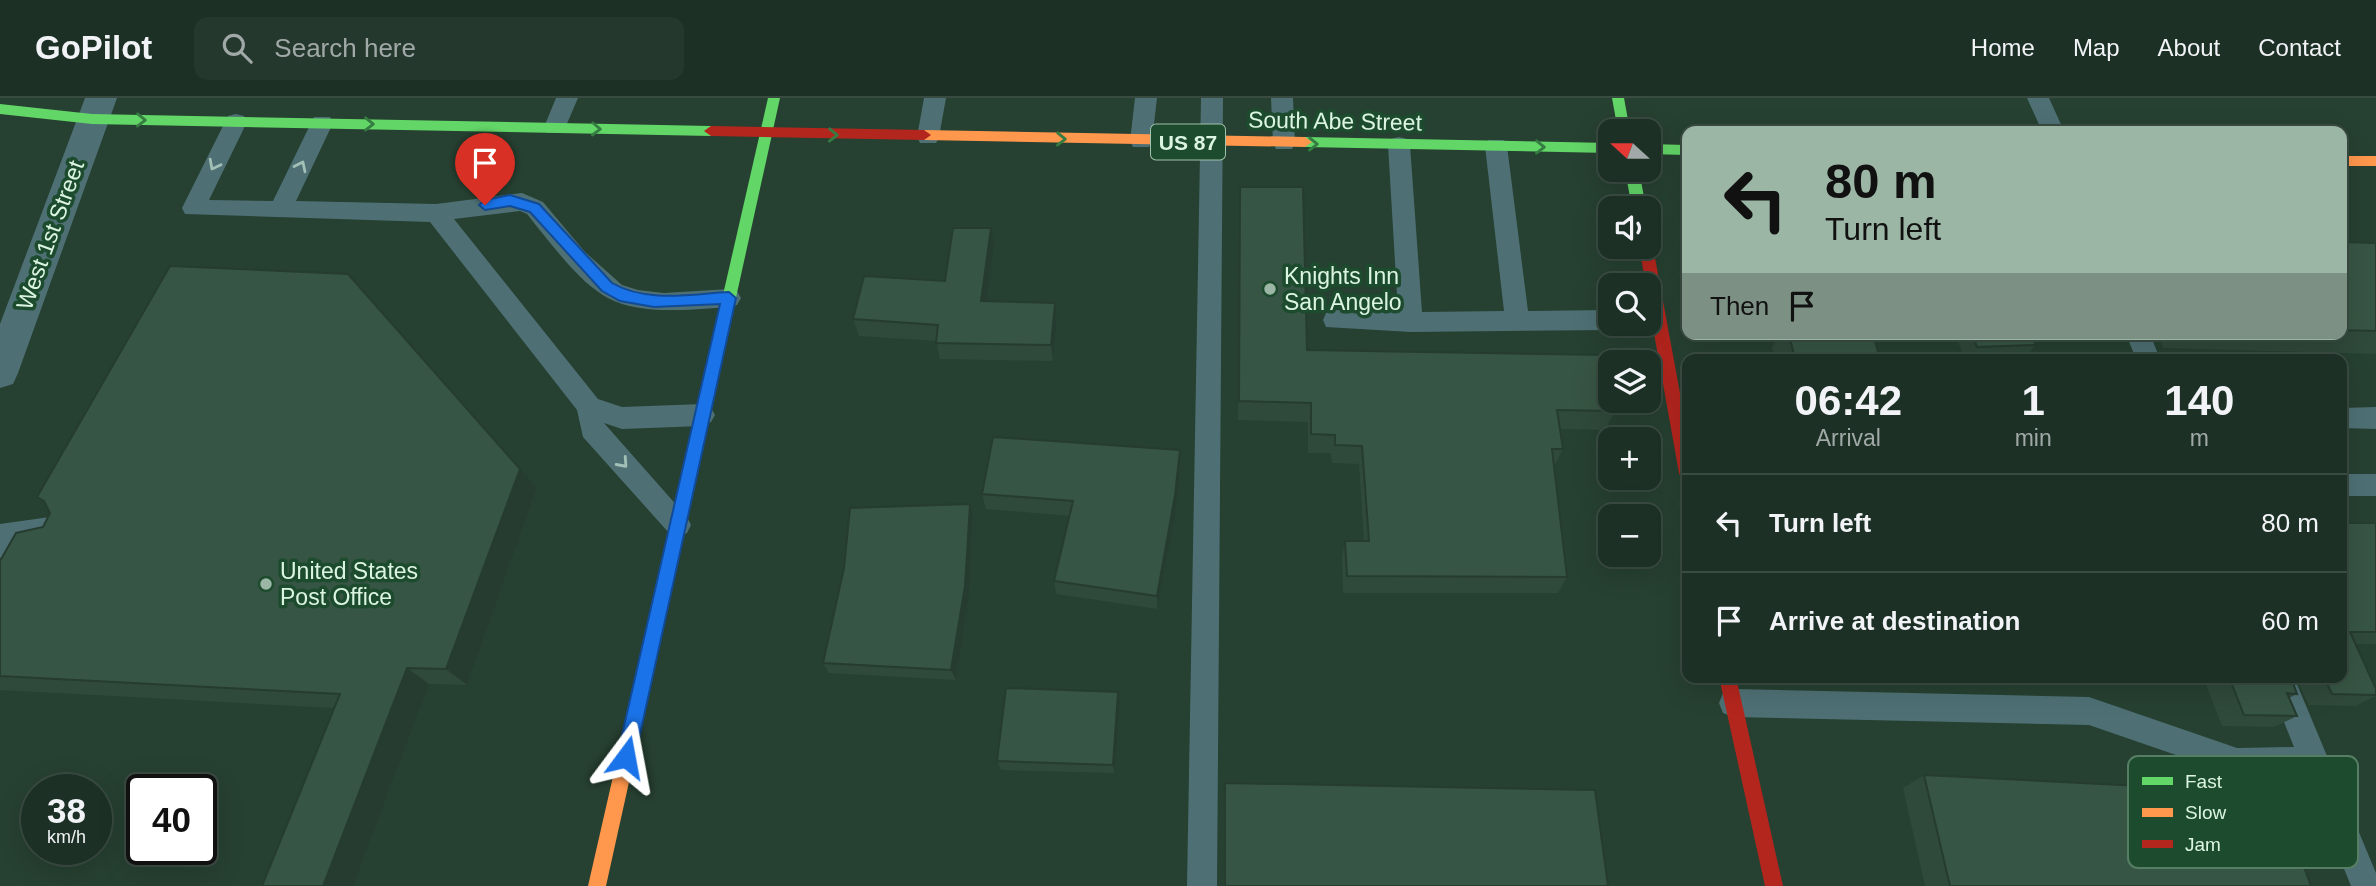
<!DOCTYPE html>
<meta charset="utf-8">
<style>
:root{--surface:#1c3025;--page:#25382d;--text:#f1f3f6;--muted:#a0a9a7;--line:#3a4b42}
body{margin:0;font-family:Arial,sans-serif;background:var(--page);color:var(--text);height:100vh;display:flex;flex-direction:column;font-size:26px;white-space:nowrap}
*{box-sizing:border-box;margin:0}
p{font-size:23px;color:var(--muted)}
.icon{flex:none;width:38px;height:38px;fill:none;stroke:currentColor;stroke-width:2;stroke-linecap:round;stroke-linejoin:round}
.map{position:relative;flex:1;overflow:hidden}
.details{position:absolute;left:1682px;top:256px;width:665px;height:329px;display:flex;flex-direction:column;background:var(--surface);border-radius:14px;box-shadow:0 7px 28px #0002,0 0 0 2px var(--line)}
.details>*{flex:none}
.top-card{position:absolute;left:1682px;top:28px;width:665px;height:214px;border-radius:14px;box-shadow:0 7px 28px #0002,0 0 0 2px var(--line);background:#9cb6a5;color:#111;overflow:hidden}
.needle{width:46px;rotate:291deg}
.buttons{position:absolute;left:1598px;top:21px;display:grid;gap:14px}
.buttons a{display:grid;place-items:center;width:63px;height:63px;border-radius:14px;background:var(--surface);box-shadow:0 7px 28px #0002,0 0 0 2px var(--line);font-size:35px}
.speed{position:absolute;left:21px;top:676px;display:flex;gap:14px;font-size:35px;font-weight:700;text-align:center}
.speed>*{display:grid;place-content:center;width:91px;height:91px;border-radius:50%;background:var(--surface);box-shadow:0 7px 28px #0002,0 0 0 2px var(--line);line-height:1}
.speed small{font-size:18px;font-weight:400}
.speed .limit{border:4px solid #111;border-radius:10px;background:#fff;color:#111}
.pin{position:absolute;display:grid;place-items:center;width:60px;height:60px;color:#fff;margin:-72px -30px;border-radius:50% 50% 50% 0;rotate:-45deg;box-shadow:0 0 7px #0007}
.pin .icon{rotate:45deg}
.me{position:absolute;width:77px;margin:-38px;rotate:13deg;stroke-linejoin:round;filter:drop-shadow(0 0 5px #0008)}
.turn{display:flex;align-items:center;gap:24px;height:147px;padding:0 28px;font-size:32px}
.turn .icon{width:91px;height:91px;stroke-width:2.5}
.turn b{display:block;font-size:49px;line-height:60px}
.then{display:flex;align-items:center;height:66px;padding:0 28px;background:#0003;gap:14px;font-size:26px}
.eta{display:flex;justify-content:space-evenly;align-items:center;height:119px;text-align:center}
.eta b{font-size:42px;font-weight:600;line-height:49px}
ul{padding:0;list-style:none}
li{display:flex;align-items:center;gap:21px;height:98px;padding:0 28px;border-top:2px solid var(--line)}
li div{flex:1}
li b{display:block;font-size:26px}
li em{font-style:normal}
header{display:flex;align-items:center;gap:42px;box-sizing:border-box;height:98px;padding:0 35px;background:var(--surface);border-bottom:2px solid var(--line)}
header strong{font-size:33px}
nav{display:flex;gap:38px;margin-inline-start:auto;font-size:24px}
.search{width:490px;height:63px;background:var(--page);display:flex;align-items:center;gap:18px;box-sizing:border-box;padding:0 24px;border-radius:14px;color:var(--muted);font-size:26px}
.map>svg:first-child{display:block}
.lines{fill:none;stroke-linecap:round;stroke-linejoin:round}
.lane{fill:#4e7074;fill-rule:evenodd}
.street{fill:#4e7074;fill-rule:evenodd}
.fast{fill:#63d668;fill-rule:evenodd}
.slow{fill:#ff974d;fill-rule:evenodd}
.jam{fill:#b3261e;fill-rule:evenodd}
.wall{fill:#2f493a}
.shaded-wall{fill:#263c30}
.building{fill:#375544;stroke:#263c30;stroke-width:2}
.oneway{stroke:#357c42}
.oneway2{stroke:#a3c0b7}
.route{fill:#1a73e8;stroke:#114b97;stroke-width:2}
.poi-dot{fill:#9cb6a5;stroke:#1c4b2e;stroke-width:2.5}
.labels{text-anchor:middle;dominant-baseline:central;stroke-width:7;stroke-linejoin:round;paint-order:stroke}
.shield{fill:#1c4b2e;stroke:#a2c2ad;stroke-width:2}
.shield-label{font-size:21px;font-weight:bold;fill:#dcf5e3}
.street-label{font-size:23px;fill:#dcf5e3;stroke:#1c4b2e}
.poi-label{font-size:23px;fill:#dcf5e3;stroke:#1c4b2e;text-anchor:start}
.key{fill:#1c4b2e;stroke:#567e64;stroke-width:2}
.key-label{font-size:19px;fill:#dcf5e3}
</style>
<header>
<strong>GoPilot</strong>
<div class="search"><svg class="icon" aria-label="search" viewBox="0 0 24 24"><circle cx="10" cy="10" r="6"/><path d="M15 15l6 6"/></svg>Search here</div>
<nav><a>Home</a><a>Map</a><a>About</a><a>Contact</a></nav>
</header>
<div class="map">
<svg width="2376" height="788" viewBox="0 0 2376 788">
<rect width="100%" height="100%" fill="#264031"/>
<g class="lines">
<g class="lane">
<path d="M556,0h22l-15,35h-16l-3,-6z"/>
<path d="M924,0h22l-7,39 -3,6h-16l-3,-6z"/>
<path d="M1135,0h22l-5,43 -3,6h-16l-3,-6z"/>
<path d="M1201,0h22l-6,788h-30z"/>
<path d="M1271,0h22l2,45 -3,6h-16l-3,-6z"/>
<path d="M2027,0h22l15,33h-22z"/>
<path d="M236,16l8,2 3,6 -38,78 64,1 38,-78 3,-6h16l3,6 -37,78 140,3 86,-11 21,9 42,50 37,33 16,5 26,3 65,-4 8,2 4,7 -4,7 -8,2c-121,10 -128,0 -202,-93l-7,-3 -66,8 144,180 24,8 80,-3 9,4 4,7 -4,7 -9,4 -80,3 -18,-6 83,94 4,8 -4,8 -9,4 -9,-4 -86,-96 -6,-27 -147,-188 -245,-8 -3,-6 46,-92z"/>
<path d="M1399,39l8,2 3,6 12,167 82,-1 -19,-165 3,-6h16l3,6 21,165 82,-1v14h10l-1,3 -9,3 -199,2 -85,-5 -3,-7 3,-7 9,-3 63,2 -10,-167 3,-6z"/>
<path d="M2126,236h24l10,25h-24z"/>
<path d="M2376,309v22l-34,-1v-20z"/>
<rect x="2342" y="376" width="34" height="22"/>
<path d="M2266,579h28l82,196v13h-25l-45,-111 -69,1 -148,-51 -356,-8 -10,-4 -4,-10 4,-10 10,-4 356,8 148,51 57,-1z"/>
</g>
<g class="street">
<path d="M85,0h32l-99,275 -5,11 -13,4v-64z"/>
<path d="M57,418l14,5 6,12 -6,12 -71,13v-34z"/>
</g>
<g class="fast">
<path d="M768,0h12l-108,490 -2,5 -6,2 -6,-2 -2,-5z"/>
<path d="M1612,0h12l6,33h-12z"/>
<path d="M0,6l92,10 619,12 7,5 -7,5 -619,-12 -92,-10z"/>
<path d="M1305,39l305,6v10l-305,-6 -7,-5z"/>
<path d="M1648,46l39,1v10l-39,-1z"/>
<path d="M1625,72h14l7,38h-14z"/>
</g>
<g class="slow">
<path d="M924,32l381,7 7,5 -7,5 -381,-7 -7,-5z"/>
<rect x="2342" y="58" width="34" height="10"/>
<path d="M664,483l6,2 2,5 -66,298h-18l68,-298 2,-5z"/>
</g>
<g class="jam">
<path d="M711,28l213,4 7,5 -7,5 -213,-4 -7,-5z"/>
<path d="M1648,144l5,5 34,184v49l-6,-2 -2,-5 -31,-173v-15h-2l-7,-38h9z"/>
<path d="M1719,579h17l47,209h-18z"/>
</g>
</g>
<g class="wall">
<path d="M1240,89l67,163 308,61 -10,19 -45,-1 3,20 -9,18 13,110 -9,16h-215l-1,-36 3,-16h19l-5,-77 -27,-1 -1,-10h-23v-31l-70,-2z"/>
<path d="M2342,144l34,1v111l-213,-6 -6,-14h185z"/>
<path d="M994,147l-7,56 68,2 2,16 -4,42 -113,-2 -4,-18 -77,-5 -6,-17 92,-38z"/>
<path d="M1781,236h92l7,25h-105l-3,-12z"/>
<path d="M1916,236h115l5,11 -13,14h-58l-9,-22 -39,1z"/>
<path d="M1180,352v16l-4,44 -19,99 -101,-15 -2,-13 16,-65 -84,-7 -4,-15z"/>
<path d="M537,390l-70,197 -38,-1 -95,24 -334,-18v-129l43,-34 7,-14 -6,-11 -7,-5z"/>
<path d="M973,418l-4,81 -13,83 -127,-7 -6,-10z"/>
<path d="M2342,425h34v121h-21l21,45v7l-21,10 -46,-1 -14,-28h47z"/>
<path d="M2203,579h88l6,17 -8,4 8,18 -23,11 -52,-1z"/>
<path d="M1118,594l2,10 -5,71 -114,-3 -4,-9z"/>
<path d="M1924,677l387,111h-386l-22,-98z"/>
<path d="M1225,685l383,103h-384z"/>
</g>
<g class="shaded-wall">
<path d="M991,130l3,17 -9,73 -4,-17z"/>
<path d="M1055,205l2,16 -4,42 -2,-16z"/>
<path d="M1180,352v16l-4,44 -19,99v-13z"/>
<path d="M520,371l17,19 -70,197 -21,-16z"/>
<path d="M970,406l3,12 -4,81 -13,83 -5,-10z"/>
<path d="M407,570l22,16 -76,202h-30z"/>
<path d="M1118,594l2,10 -5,71 -2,-8z"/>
</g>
<g class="building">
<path d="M1240,89h63l4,163 299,5 4,26v20h3l2,10 -58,-1 6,39h-11l15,128 -220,-1 -2,-35h24l-7,-95 -27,-1v-10l-24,-1v-31l-72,-2z"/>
<path d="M953,130h38l-10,73 74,2 -4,42 -115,-2 2,-18 -85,-6 11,-43 81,5z"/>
<path d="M2342,144l34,1v88l-34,-1z"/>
<path d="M170,168l178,8 172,195 -74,200 -39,-1 -84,218h-61l78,-192 -340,-18v-115l16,-28 27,-6 7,-14 -6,-12 -7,-4z"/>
<path d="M1789,236h84l7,25h-85z"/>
<path d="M1972,236h59l5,11 -59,2z"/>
<path d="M993,339l187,13 -5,45 -18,101 -103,-15 19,-80 -91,-7z"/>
<path d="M970,406l-5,82 -14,84 -128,-7 21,-95 6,-60z"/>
<path d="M2342,425h34v109h-26l26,57v6l-44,-1 -8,-17h18z"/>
<path d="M2229,579h62l6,17 -10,-1 10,23 -53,-1z"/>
<path d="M1006,590l112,4 -5,73 -116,-4z"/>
<path d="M1924,677l353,18 34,93h-361z"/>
<path d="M1225,685l370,7 13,96h-383z"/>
</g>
<defs><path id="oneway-chevron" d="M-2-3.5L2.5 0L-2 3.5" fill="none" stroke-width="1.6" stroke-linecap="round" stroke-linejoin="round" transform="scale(1.75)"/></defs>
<g class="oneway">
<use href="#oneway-chevron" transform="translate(141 22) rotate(1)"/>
<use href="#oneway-chevron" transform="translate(369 26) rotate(1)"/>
<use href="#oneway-chevron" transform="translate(596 31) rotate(2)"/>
<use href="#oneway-chevron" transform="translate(833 37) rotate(1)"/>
<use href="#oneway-chevron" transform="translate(1061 41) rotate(1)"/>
<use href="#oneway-chevron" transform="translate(1313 46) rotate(1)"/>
<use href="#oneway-chevron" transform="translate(1540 49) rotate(1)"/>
</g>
<g class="oneway2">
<use href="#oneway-chevron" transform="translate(214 67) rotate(117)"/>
<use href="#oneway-chevron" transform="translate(301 68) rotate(-64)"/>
<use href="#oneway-chevron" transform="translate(623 365) rotate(48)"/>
</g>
<path class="route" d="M510,97l29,9 73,79c35,20 78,11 117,9l7,6 -101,459 -3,6 -6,3 -7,-3 -2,-6 103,-453 -66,3 -34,-6 -18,-10 -72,-79 -20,-6 -25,4 -6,-5 6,-5z"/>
<g class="poi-dot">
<circle cx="1270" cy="191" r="7"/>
<circle cx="266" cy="486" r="7"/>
</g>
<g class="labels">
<rect class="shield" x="1151" y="26.5" width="74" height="35" rx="5"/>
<g class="shield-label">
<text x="1188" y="44">US 87</text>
</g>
<g class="street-label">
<text transform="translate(1335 23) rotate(1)">South Abe Street</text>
<text transform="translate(50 137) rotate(-70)">West 1st Street</text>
</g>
<g class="poi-label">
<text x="1284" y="178">Knights Inn<tspan x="1284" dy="26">San Angelo</tspan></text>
<text x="280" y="473">United States<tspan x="280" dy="26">Post Office</tspan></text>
</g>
</g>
<rect x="2128" y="658" width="230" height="112" rx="10" class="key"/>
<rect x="2142" y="679" width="31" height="8" fill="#63d668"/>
<rect x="2142" y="710" width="31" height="9" fill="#ff974d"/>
<rect x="2142" y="742" width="31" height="8" fill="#b3261e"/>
<g class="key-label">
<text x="2185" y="690">Fast</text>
<text x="2185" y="721">Slow</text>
<text x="2185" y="753">Jam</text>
</g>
</svg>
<div class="buttons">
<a><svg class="needle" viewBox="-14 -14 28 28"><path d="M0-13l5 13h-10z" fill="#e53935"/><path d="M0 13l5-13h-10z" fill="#a0a9a7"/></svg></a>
<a><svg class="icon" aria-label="sound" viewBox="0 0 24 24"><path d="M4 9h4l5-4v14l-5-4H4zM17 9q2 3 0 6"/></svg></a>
<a><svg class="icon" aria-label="search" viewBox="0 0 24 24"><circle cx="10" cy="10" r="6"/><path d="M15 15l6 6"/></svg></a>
<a><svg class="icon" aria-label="layers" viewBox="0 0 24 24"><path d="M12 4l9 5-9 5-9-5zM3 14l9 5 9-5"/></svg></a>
<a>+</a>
<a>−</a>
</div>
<div class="speed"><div>38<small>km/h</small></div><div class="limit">40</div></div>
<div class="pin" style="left:485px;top:107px;background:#d93025"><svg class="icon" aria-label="arrive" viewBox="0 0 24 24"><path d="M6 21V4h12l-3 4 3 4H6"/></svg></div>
<svg class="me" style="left:626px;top:659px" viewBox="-20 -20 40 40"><path d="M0-17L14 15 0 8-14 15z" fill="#1a73e8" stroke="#fff" stroke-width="4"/></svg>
<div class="top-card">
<div class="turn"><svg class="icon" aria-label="left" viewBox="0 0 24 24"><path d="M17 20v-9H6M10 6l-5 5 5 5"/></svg><div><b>80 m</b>Turn left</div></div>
<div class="then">Then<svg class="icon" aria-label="arrive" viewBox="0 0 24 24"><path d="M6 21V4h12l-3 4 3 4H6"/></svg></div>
</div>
<section class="details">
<div class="eta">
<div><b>06:42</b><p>Arrival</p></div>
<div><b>1</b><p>min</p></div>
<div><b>140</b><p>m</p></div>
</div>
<ul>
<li><svg class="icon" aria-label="left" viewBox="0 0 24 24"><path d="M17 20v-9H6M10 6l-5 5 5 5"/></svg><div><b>Turn left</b></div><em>80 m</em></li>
<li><svg class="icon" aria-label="arrive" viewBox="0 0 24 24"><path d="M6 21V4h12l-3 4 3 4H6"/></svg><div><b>Arrive at destination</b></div><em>60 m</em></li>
</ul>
</section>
</div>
